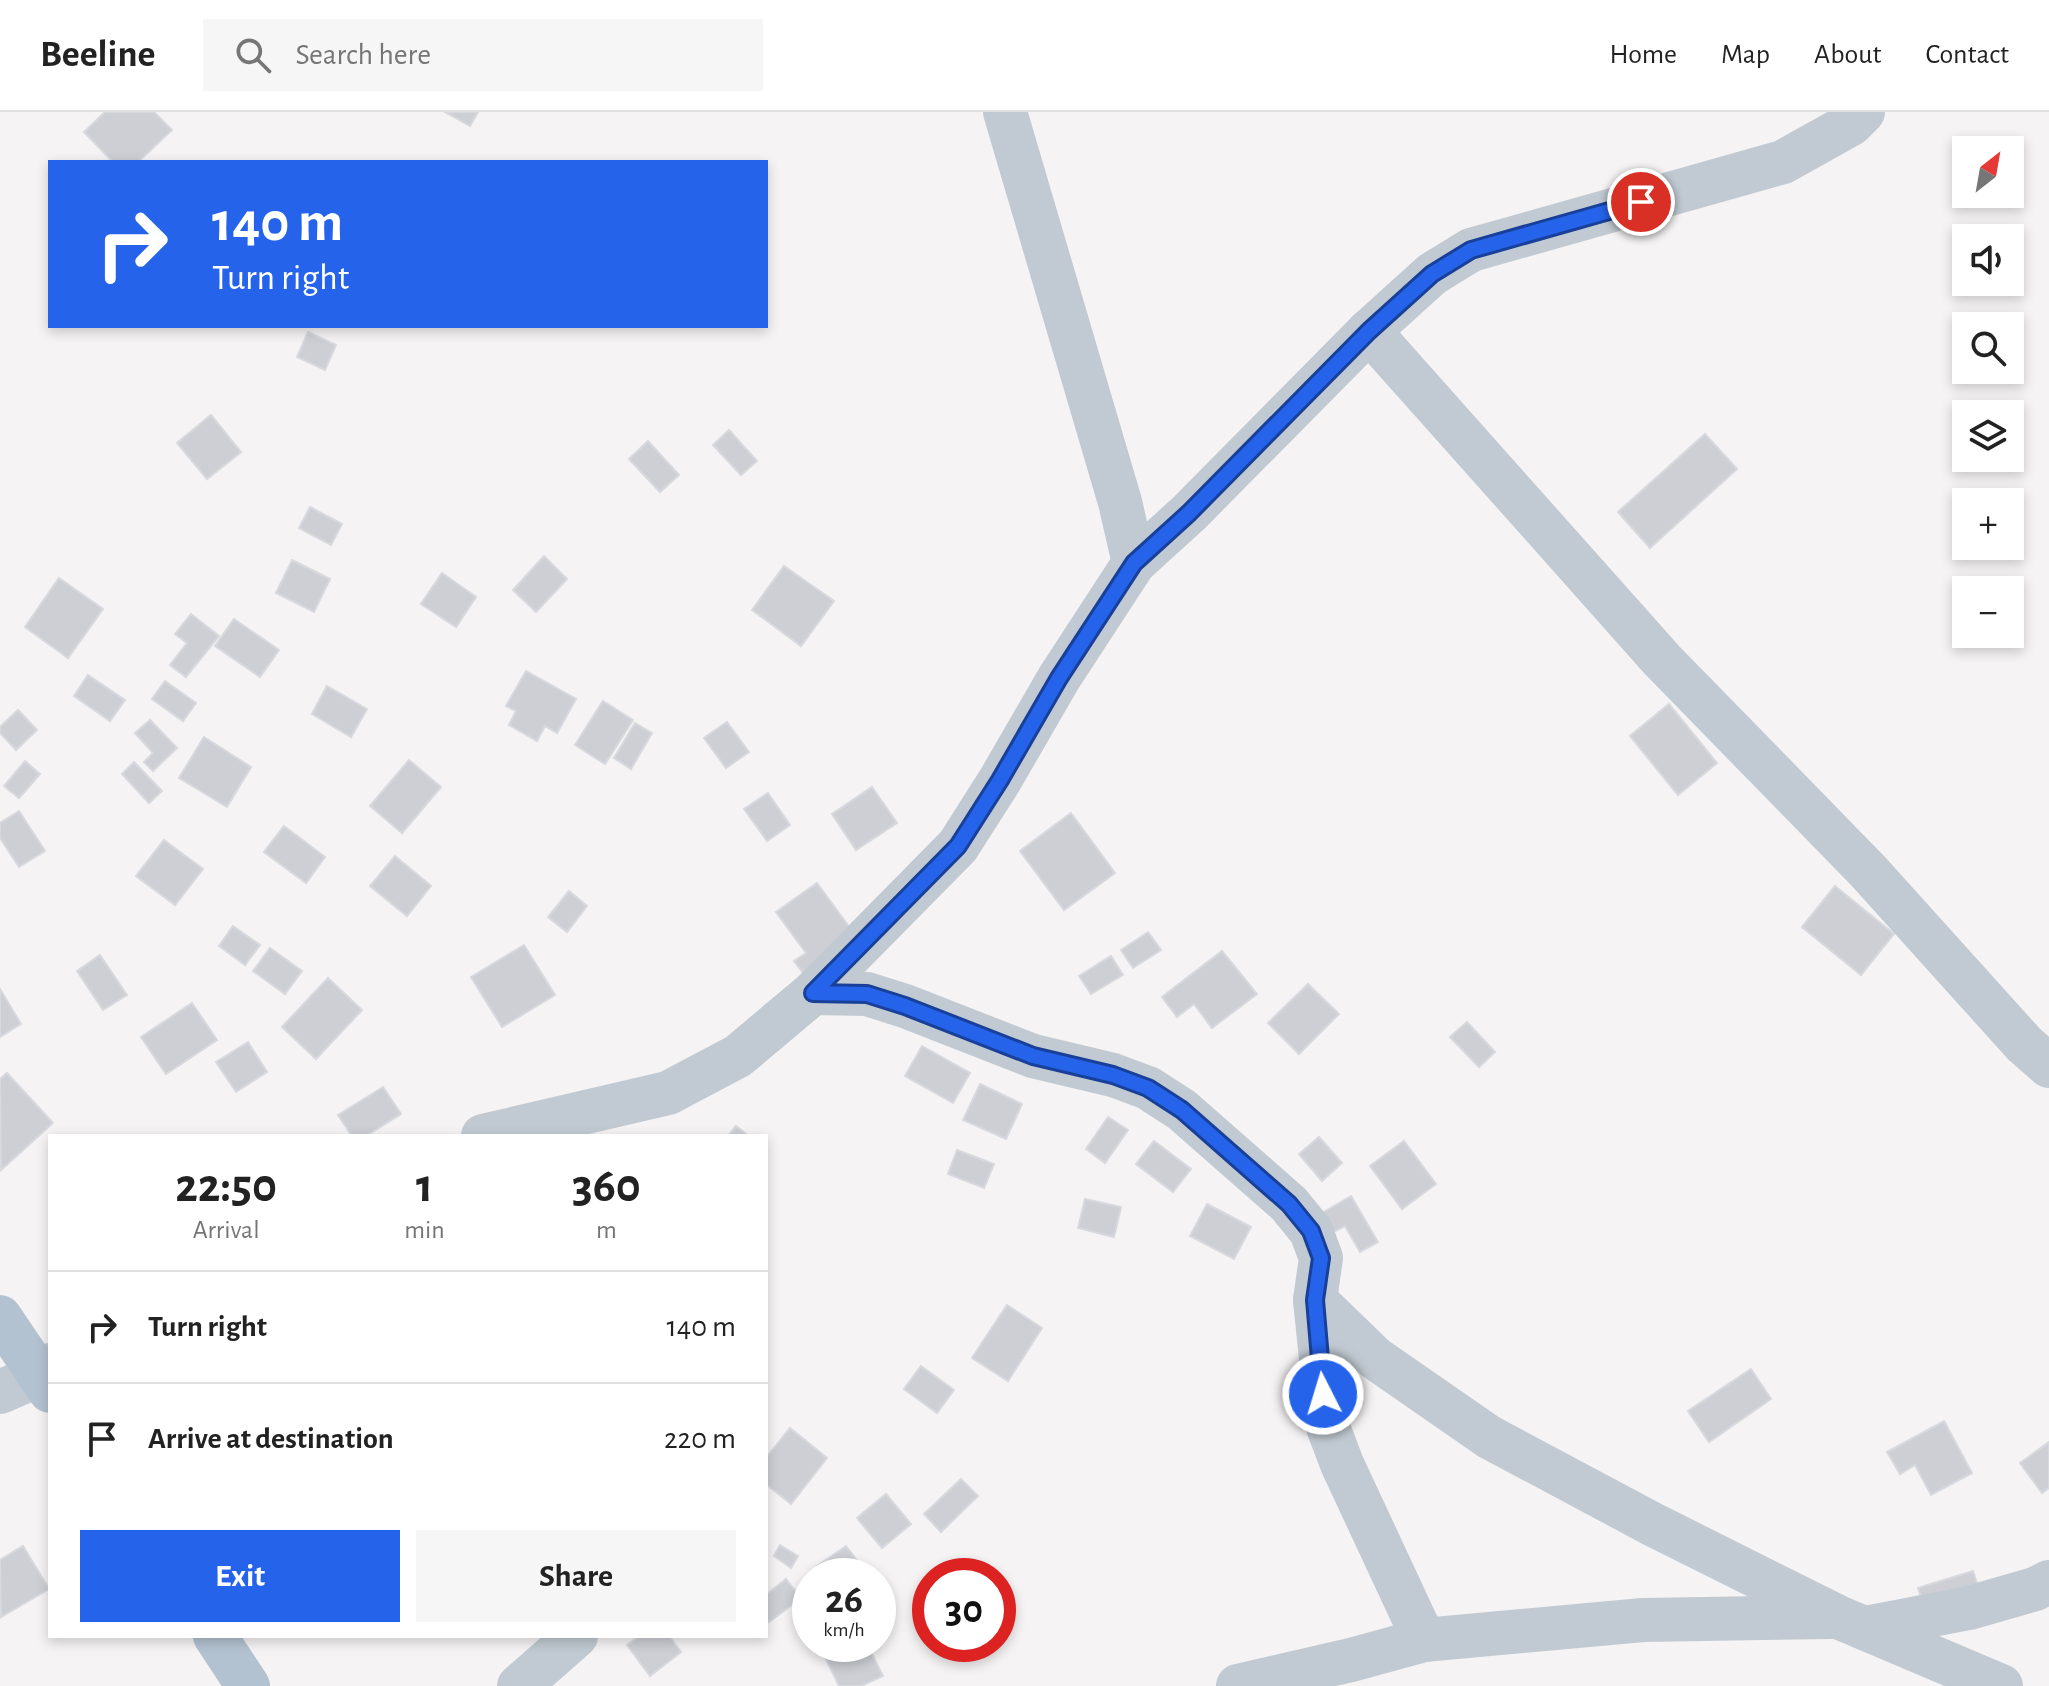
<!DOCTYPE html>
<meta charset="utf-8">
<style>
:root{--surface:#fff;--page:#f6f6f6;--text:#222;--muted:#767676;--line:#e0e0e0;--accent:#2563eb}
body{margin:0;font-family:"Alegreya Sans",sans-serif;background:var(--page);color:var(--text);height:100vh;display:flex;flex-direction:column;font-size:30px;white-space:nowrap}
*{box-sizing:border-box;margin:0}
p{font-size:26px;color:var(--muted)}
.icon{flex:none;width:44px;height:44px;fill:none;stroke:currentColor;stroke-width:2;stroke-linecap:round;stroke-linejoin:round}
.map{position:relative;flex:1;overflow:hidden}
.panel{position:absolute;left:48px;top:1022px;width:720px;height:504px;display:flex;flex-direction:column;background:var(--surface);border-radius:0px;box-shadow:0 4px 12px #0003}
.panel>*{flex:none}
.guide{position:absolute;left:48px;top:48px;width:720px;height:168px;border-radius:0px;box-shadow:0 4px 12px #0003;background:#2563eb;color:#fff;overflow:hidden}
.needle{width:52px;rotate:31deg}
.fabs{position:absolute;left:1952px;top:24px;display:grid;gap:16px}
.fabs a{display:grid;place-items:center;width:72px;height:72px;border-radius:0px;background:var(--surface);box-shadow:0 4px 12px #0003;font-size:40px}
.speed{position:absolute;left:792px;top:1446px;display:flex;gap:16px;font-size:40px;font-weight:700;text-align:center}
.speed>*{display:grid;place-content:center;width:104px;height:104px;border-radius:50%;background:var(--surface);box-shadow:0 4px 12px #0003;line-height:1}
.speed small{font-size:20px;font-weight:400}
.speed .limit{border:12px solid #d22;background:#fff;color:#111}
.pin{position:absolute;display:grid;place-items:center;width:68px;height:68px;color:#fff;margin:-34px;border:4px solid #fff;border-radius:50%;box-shadow:0 2px 8px #0007}
.me{position:absolute;width:88px;margin:-44px;rotate:355deg;stroke-linejoin:round;filter:drop-shadow(0 0 6px #0008)}
.turn{display:flex;align-items:center;gap:28px;height:168px;padding:0 32px;font-size:36px}
.turn .icon{width:104px;height:104px;stroke-width:2.5}
.turn b{display:block;font-size:56px;line-height:68px}
.eta{display:flex;justify-content:space-evenly;align-items:center;height:136px;text-align:center}
.eta b{font-size:48px;font-weight:600;line-height:56px}
.cta{display:flex;gap:16px;margin-top:auto;padding:16px 32px}
.cta a{flex:1;height:92px;border-radius:0px;background:var(--accent);color:#fff;font-size:32px;font-weight:600;line-height:92px;text-align:center}
.cta a+a{background:var(--page);color:var(--text)}
ul{padding:0;list-style:none}
li{display:flex;align-items:center;gap:24px;height:112px;padding:0 32px;border-top:2px solid var(--line)}
li div{flex:1}
li b{display:block;font-size:30px}
li em{font-style:normal}
header{display:flex;align-items:center;gap:48px;box-sizing:border-box;height:112px;padding:0 40px;background:var(--surface);border-bottom:2px solid var(--line)}
header strong{font-size:38px}
nav{display:flex;gap:44px;margin-inline-start:auto;font-size:28px}
.search{width:560px;height:72px;background:var(--page);display:flex;align-items:center;gap:20px;box-sizing:border-box;padding:0 28px;border-radius:0px;color:var(--muted);font-size:30px}
.map>svg:first-child{display:block}
.building{fill:#cdcfd5;stroke:#d7d9de;stroke-width:2}
.lines{fill:none;stroke-linecap:round;stroke-linejoin:round}
.minor{stroke:#c1cad2;stroke-width:44}
.major{stroke:#b3c2d1;stroke-width:44}
.route-casing{stroke:#184099;stroke-width:20}
.route{stroke:#2563eb;stroke-width:14}
</style>
<header>
<strong>Beeline</strong>
<div class="search"><svg class="icon" aria-label="search" viewBox="0 0 24 24"><circle cx="10" cy="10" r="6"/><path d="M15 15l6 6"/></svg>Search here</div>
<nav><a>Home</a><a>Map</a><a>About</a><a>Contact</a></nav>
</header>
<div class="map">
<svg width="2049" height="1574" viewBox="0 0 2049 1574">
<rect width="100%" height="100%" fill="#f5f3f3"/>
<g class="building">
<path d="M105,0h49l18,18 -34,32h-25l-29,-30z"/>
<path d="M445,0h33l-8,14z"/>
<path d="M308,220l28,13 -11,25 -28,-13z"/>
<path d="M211,303l30,37 -34,27 -30,-36z"/>
<path d="M729,318l28,31 -16,14 -28,-30z"/>
<path d="M1705,322l32,35 -87,79 -32,-36z"/>
<path d="M648,329l31,34 -19,17 -31,-33z"/>
<path d="M310,395l32,17 -11,21 -32,-17z"/>
<path d="M544,444l23,23 -31,33 -23,-22z"/>
<path d="M292,448l38,19 -16,33 -38,-19z"/>
<path d="M784,454l50,35 -33,45 -49,-36z"/>
<path d="M442,461l34,24 -20,30 -35,-23z"/>
<path d="M59,466l44,31 -35,49 -43,-31z"/>
<path d="M191,502l28,22 -33,41 -16,-12 17,-22 -12,-9z"/>
<path d="M234,507l45,31 -19,27 -45,-31z"/>
<path d="M526,559l50,28 -19,34 -12,-7 -8,15 -28,-16 7,-14 -10,-5z"/>
<path d="M88,563l37,25 -15,21 -36,-25z"/>
<path d="M165,569l31,22 -13,18 -31,-22z"/>
<path d="M327,574l40,23 -16,28 -39,-23z"/>
<path d="M603,589l30,19 -28,44 -30,-19z"/>
<path d="M1669,592l48,59 -39,32 -48,-59z"/>
<path d="M18,598l19,20 -21,20 -16,-17v-6z"/>
<path d="M150,608l27,28 -24,23 -9,-9 9,-9 -18,-20z"/>
<path d="M727,610l22,30 -23,16 -22,-30z"/>
<path d="M635,611l17,10 -21,36 -17,-11z"/>
<path d="M204,625l47,30 -24,40 -48,-29z"/>
<path d="M409,648l32,27 -39,46 -32,-27z"/>
<path d="M25,649l15,13 -21,24 -15,-12z"/>
<path d="M134,650l28,29 -13,12 -27,-29z"/>
<path d="M872,675l25,36 -41,27 -24,-36z"/>
<path d="M768,681l22,32 -23,16 -23,-32z"/>
<path d="M19,699l26,40 -26,16 -19,-29v-15z"/>
<path d="M1071,701l44,60 -51,37 -44,-59z"/>
<path d="M284,714l41,31 -19,26 -42,-31z"/>
<path d="M164,728l39,29 -28,36 -39,-29z"/>
<path d="M395,744l36,30 -24,30 -37,-30z"/>
<path d="M817,771l41,56 -52,38 -12,-16 12,-8 -30,-41z"/>
<path d="M1835,774l59,48 -33,41 -59,-48z"/>
<path d="M569,779l18,15 -20,26 -19,-15z"/>
<path d="M233,814l27,19 -15,20 -26,-19z"/>
<path d="M1148,820l13,18 -28,18 -12,-18z"/>
<path d="M524,833l31,50 -53,32 -31,-50z"/>
<path d="M270,836l32,23 -17,23 -32,-23z"/>
<path d="M1222,839l35,43 -45,34 -18,-24 -17,13 -15,-20z"/>
<path d="M100,843l27,40 -24,15 -26,-39z"/>
<path d="M1111,844l12,19 -32,19 -12,-18z"/>
<path d="M328,866l34,32 -46,49 -34,-32z"/>
<path d="M1308,872l31,30 -40,40 -31,-31z"/>
<path d="M0,877l21,35 -21,13z"/>
<path d="M192,891l25,37 -51,34 -25,-37z"/>
<path d="M1467,910l28,30 -16,15 -29,-30z"/>
<path d="M248,930l19,30 -31,20 -20,-30z"/>
<path d="M922,934l48,27 -17,30 -48,-27z"/>
<path d="M7,961l46,50 -52,47 -1,-91z"/>
<path d="M980,972l42,20 -16,35 -43,-19z"/>
<path d="M383,975l18,27 -35,22h-14l-14,-21z"/>
<path d="M1108,1005l20,13 -23,33 -19,-14z"/>
<path d="M736,1014l13,10h-21z"/>
<path d="M1319,1025l23,26 -20,18 -23,-27z"/>
<path d="M1154,1029l37,28 -18,23 -37,-28z"/>
<path d="M1404,1029l32,43 -34,25 -32,-43z"/>
<path d="M957,1038l37,14 -10,24 -36,-14z"/>
<path d="M1351,1084l27,46 -18,10 -15,-26 -19,10 -11,-19z"/>
<path d="M1085,1087l36,8 -7,30 -36,-9z"/>
<path d="M1207,1092l44,23 -17,32 -44,-23z"/>
<path d="M1007,1193l35,23 -34,53 -36,-23z"/>
<path d="M921,1254l33,24 -17,23 -33,-24z"/>
<path d="M1751,1257l20,30 -62,43 -21,-31z"/>
<path d="M1944,1309l28,52 -41,22 -16,-30 -15,9 -13,-22z"/>
<path d="M790,1316l37,30 -36,46 -25,-20v-26z"/>
<path d="M2049,1330v46l-7,5 -22,-30z"/>
<path d="M961,1367l17,17 -37,36 -17,-18z"/>
<path d="M886,1382l25,30 -29,24 -25,-30z"/>
<path d="M780,1433l18,11 -7,12 -17,-12z"/>
<path d="M23,1434l26,43 -48,28 -1,-57z"/>
<path d="M846,1434l22,29 -44,1 -7,-10z"/>
<path d="M1973,1459l13,40 -55,17 -13,-40z"/>
<path d="M786,1467l15,19 -32,24 -3,-4v-23z"/>
<path d="M640,1524h29l12,16 -31,24 -23,-31z"/>
<path d="M830,1532h37l16,32 -22,10h-22l-18,-37z"/>
</g>
<g class="lines">
<g class="minor">
<path d="M1005,0l115,390 14,61"/>
<path d="M1369,219l293,329 206,211 156,173 25,22"/>
<path d="M813,881l54,1 38,12 128,50 80,19 35,13 34,22 107,94 22,27 10,27 -6,42 13,127 14,37 82,176"/>
<path d="M483,1024l185,-43 70,-37 75,-63 145,-147 42,-66 59,-102 75,-115 55,-50 180,-182 63,-57 39,-24 312,-88 68,-38 12,-12"/>
<path d="M1315,1188l60,58 114,79 163,87 186,93 163,69"/>
<path d="M0,1280l39,-17 11,-10"/>
<path d="M1865,1516l104,-20 66,-19 14,-7"/>
<path d="M519,1574l57,-50"/>
<path d="M1238,1574l113,-26 73,-20 219,-20 188,-3"/>
</g>
<g class="major">
<path d="M0,1205l50,74"/>
<path d="M215,1524l33,50"/>
</g>
</g>
<g class="lines">
<g class="route-casing">
<path id="route" d="M1323,1282l-8,-94 6,-42 -10,-27 -22,-27 -107,-94 -34,-22 -35,-13 -80,-19 -128,-50 -38,-12 -54,-1 145,-147 42,-66 59,-102 75,-115 55,-50 180,-182 63,-57 39,-24 170,-48"/>
</g>
<use href="#route" class="route"/>
</g>
</svg>
<div class="fabs">
<a><svg class="needle" viewBox="-14 -14 28 28"><path d="M0-13l5 13h-10z" fill="#e53935"/><path d="M0 13l5-13h-10z" fill="#767676"/></svg></a>
<a><svg class="icon" aria-label="sound" viewBox="0 0 24 24"><path d="M4 9h4l5-4v14l-5-4H4zM17 9q2 3 0 6"/></svg></a>
<a><svg class="icon" aria-label="search" viewBox="0 0 24 24"><circle cx="10" cy="10" r="6"/><path d="M15 15l6 6"/></svg></a>
<a><svg class="icon" aria-label="layers" viewBox="0 0 24 24"><path d="M12 4l9 5-9 5-9-5zM3 14l9 5 9-5"/></svg></a>
<a>+</a>
<a>−</a>
</div>
<div class="speed"><div>26<small>km/h</small></div><div class="limit">30</div></div>
<div class="pin" style="left:1641px;top:90px;background:#d93025"><svg class="icon" aria-label="arrive" viewBox="0 0 24 24"><path d="M6 21V4h12l-3 4 3 4H6"/></svg></div>
<svg class="me" style="left:1323px;top:1282px" viewBox="-20 -20 40 40"><circle r="17" fill="#2563eb" stroke="#fff" stroke-width="3"/><path d="M0-11L8 9 0 5-8 9z" fill="#fff"/></svg>
<div class="guide">
<div class="turn"><svg class="icon" aria-label="right" viewBox="0 0 24 24"><path d="M7 20v-9h11M14 6l5 5-5 5"/></svg><div><b>140 m</b>Turn right</div></div>
</div>
<section class="panel">
<div class="eta">
<div><b>22:50</b><p>Arrival</p></div>
<div><b>1</b><p>min</p></div>
<div><b>360</b><p>m</p></div>
</div>
<ul>
<li><svg class="icon" aria-label="right" viewBox="0 0 24 24"><path d="M7 20v-9h11M14 6l5 5-5 5"/></svg><div><b>Turn right</b></div><em>140 m</em></li>
<li><svg class="icon" aria-label="arrive" viewBox="0 0 24 24"><path d="M6 21V4h12l-3 4 3 4H6"/></svg><div><b>Arrive at destination</b></div><em>220 m</em></li>
</ul>
<div class="cta"><a>Exit</a><a>Share</a></div>
</section>
</div>
